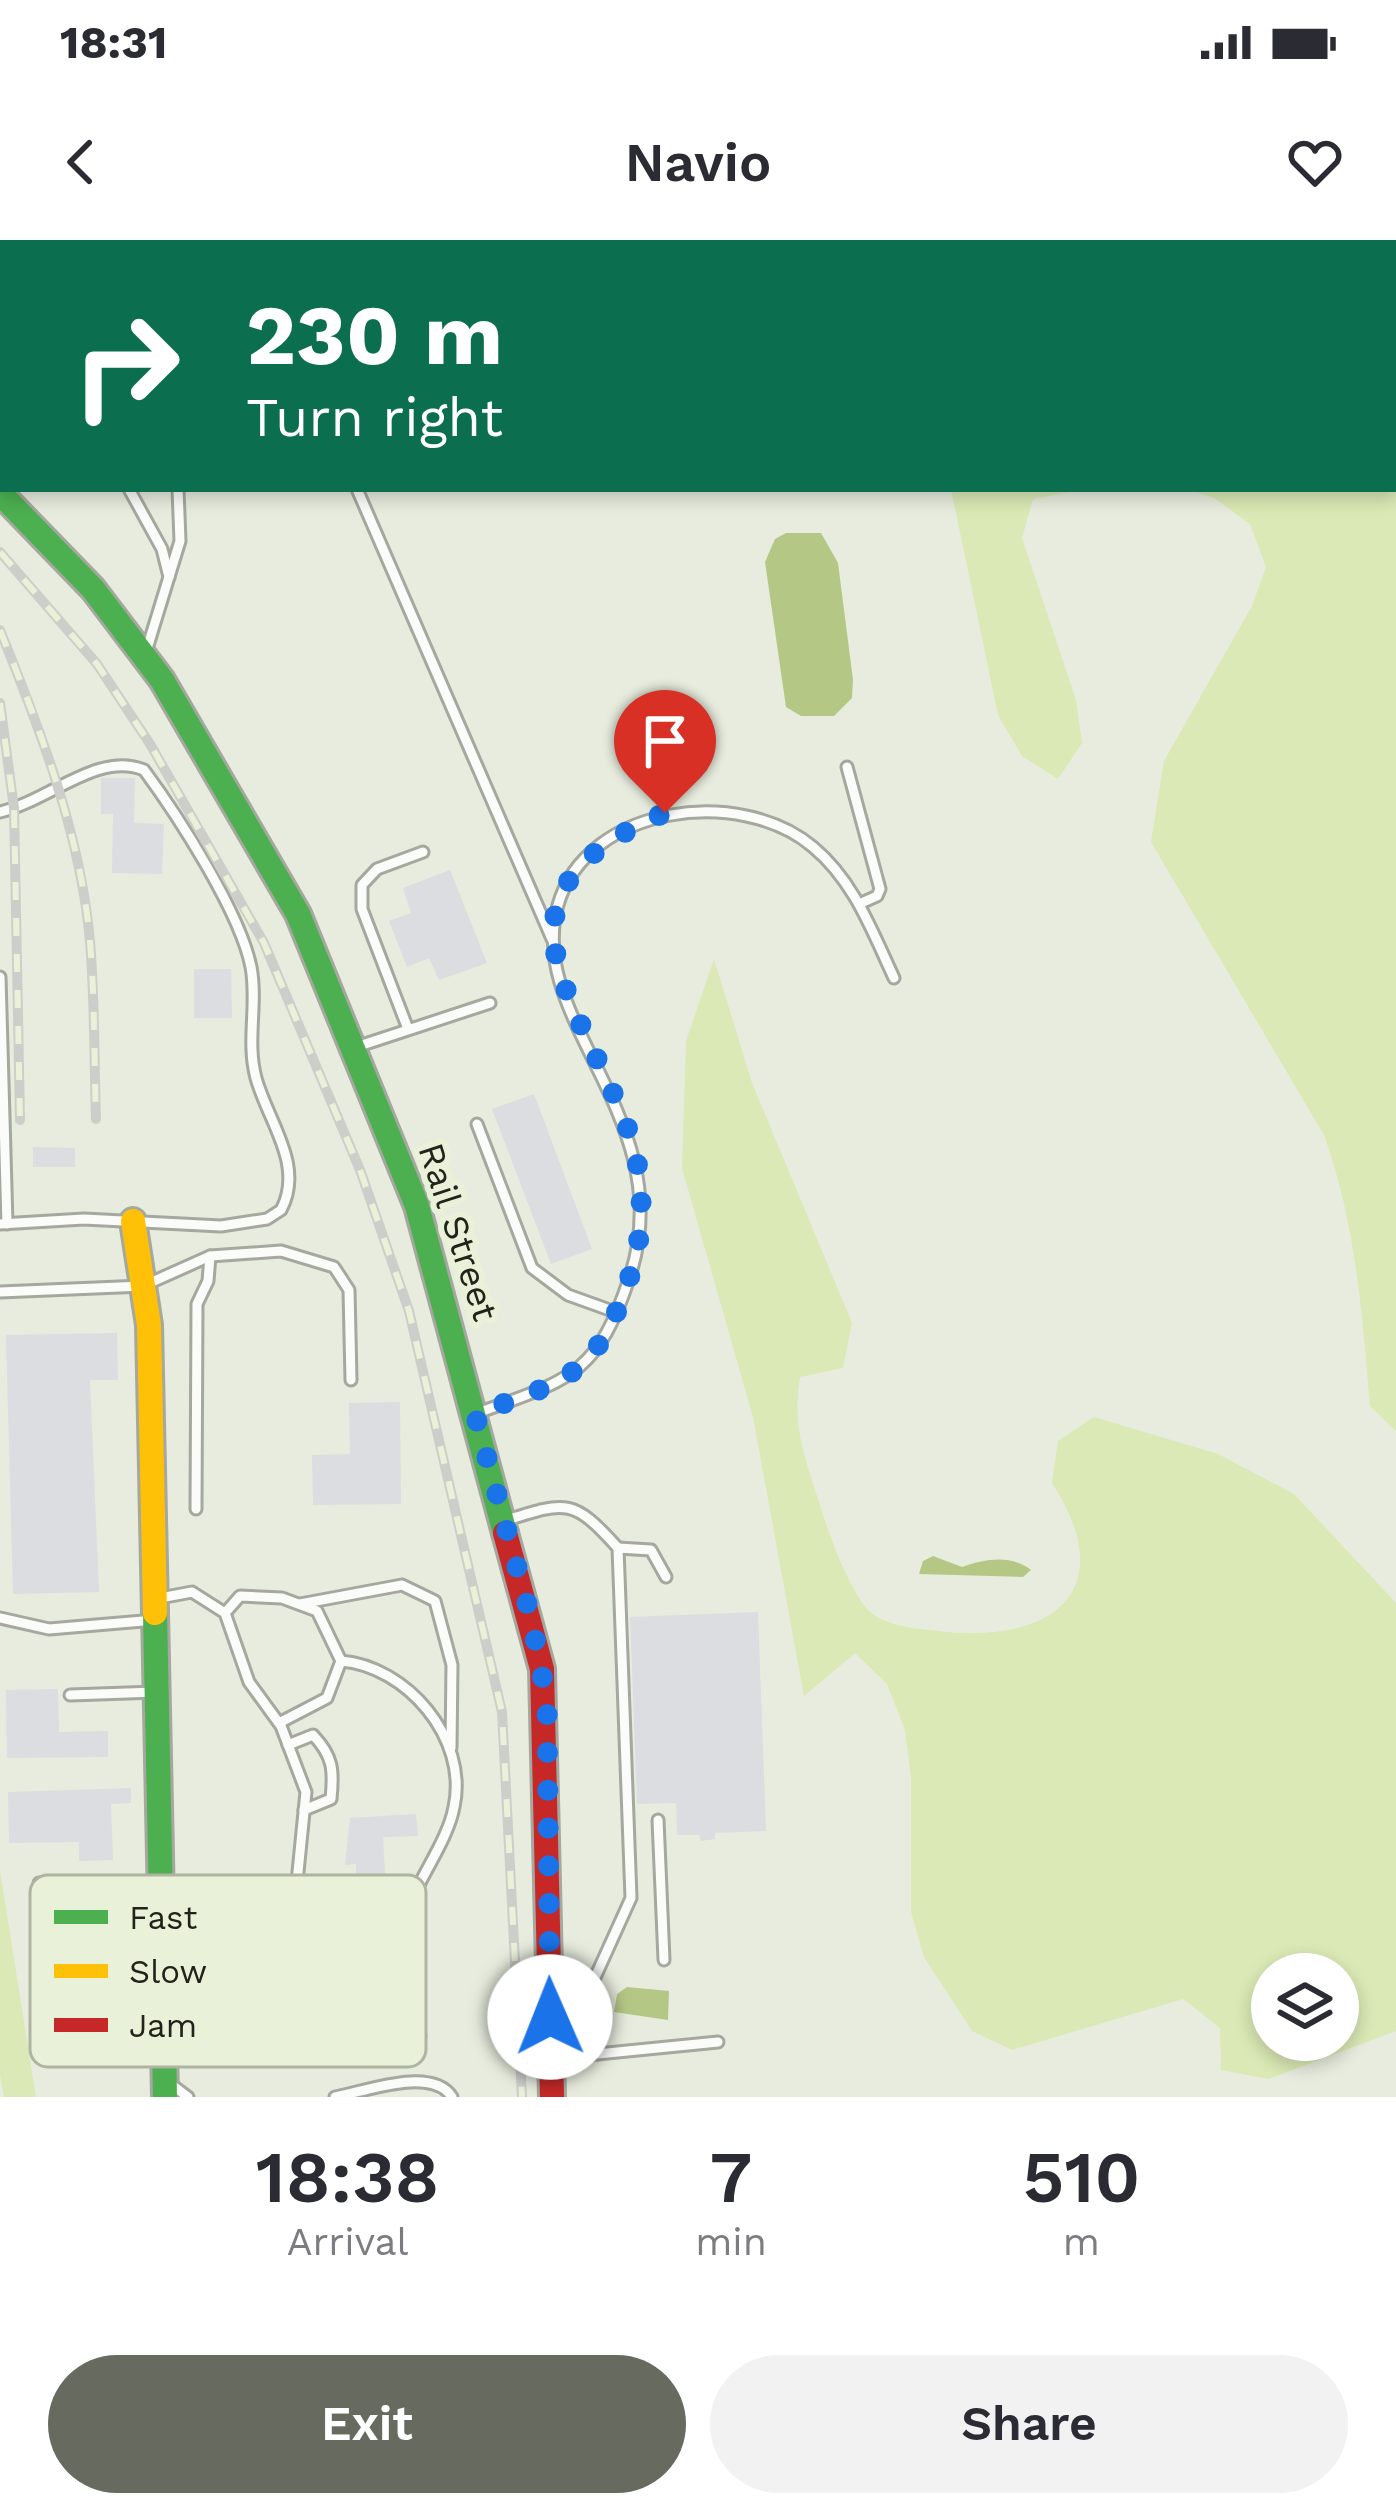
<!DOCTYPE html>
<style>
:root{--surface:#fff;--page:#f2f2f3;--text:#2b2b33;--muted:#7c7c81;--accent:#666a5f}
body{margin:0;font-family:"Work Sans",sans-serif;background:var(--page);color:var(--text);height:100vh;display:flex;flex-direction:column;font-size:45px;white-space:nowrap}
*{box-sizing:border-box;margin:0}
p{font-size:39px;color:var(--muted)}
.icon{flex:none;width:66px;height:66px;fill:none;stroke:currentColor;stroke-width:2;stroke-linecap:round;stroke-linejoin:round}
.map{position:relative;height:1857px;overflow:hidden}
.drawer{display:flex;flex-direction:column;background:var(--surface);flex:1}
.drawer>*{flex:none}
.banner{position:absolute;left:0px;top:0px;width:1398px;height:252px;box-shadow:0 6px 18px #0003;background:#0b6e4f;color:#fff;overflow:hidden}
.fabs{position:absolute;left:1251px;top:1713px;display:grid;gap:24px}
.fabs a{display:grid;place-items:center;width:108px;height:108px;border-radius:50%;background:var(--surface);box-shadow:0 6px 18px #0003;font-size:60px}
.pin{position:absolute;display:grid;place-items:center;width:102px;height:102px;color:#fff;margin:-123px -51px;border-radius:50% 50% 50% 0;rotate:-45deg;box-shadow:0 0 12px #0007}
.pin .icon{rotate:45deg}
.me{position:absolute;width:132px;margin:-66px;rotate:359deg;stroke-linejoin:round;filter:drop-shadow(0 0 9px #0008)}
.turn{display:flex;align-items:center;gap:42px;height:252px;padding:0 48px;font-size:54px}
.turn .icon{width:156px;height:156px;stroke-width:2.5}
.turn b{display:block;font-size:84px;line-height:102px}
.eta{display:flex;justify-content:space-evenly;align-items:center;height:204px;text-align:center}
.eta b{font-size:72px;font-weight:600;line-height:84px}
.primary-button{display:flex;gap:24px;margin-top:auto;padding:24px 48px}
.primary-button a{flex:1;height:138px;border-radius:72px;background:var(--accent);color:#fff;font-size:48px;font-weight:600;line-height:138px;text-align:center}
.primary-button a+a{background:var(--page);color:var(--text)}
.status{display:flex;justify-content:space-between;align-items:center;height:84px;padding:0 60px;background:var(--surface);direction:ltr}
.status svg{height:33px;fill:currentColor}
header{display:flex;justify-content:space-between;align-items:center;height:156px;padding:0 48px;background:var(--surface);font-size:54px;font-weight:600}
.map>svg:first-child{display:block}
.green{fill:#dae9b5;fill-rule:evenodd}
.water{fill:#b5c785}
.building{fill:#dbdde0}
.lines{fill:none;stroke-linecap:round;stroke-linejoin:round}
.lane-casing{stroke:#a4a89e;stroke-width:15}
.fast-casing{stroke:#a4a89e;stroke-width:30}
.slow-casing{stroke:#a4a89e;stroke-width:30}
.jam-casing{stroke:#a4a89e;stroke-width:30}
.lane{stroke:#fbfcfa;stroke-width:9}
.fast{stroke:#4caf50;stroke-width:24}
.slow{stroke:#ffc107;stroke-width:24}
.jam{stroke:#c62828;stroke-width:24}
.rail-casing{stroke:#cdceca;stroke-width:10}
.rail{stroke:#e9f2d8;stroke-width:6;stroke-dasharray:18;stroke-linecap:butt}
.route{stroke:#1a73e8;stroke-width:21;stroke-dasharray:0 37.8}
.labels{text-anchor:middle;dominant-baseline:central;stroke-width:12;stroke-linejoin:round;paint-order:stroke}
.street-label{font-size:36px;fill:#21241b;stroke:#e9f2d8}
.key{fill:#e9f2d8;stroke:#adb49f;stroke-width:3}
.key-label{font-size:33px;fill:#21241b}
</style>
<div class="status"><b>18:31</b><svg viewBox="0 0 49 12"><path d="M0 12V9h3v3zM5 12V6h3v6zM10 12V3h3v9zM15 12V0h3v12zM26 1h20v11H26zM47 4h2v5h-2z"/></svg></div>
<header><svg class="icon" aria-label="back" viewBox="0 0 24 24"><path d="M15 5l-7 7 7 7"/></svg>Navio<svg class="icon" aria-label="heart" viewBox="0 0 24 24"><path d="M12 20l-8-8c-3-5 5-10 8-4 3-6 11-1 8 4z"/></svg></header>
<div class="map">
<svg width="1396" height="1857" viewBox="0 0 1396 1857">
<rect width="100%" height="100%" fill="#e7ecde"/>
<g class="green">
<path d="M888,0h508v1191l-26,-25c-8,-93 -14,-182 -46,-271l-173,-293 13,-81 88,-155 14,-39 -16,-43 -36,-26 -27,-9h208v-246z"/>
<path d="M951,249h135l-53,10 -11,39 54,162 6,43 -24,36 -36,-23 -24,-41z"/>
<path d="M714,719l38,124 100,240 -9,45 -43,9c-8,49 4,78 19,125 8,27 30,89 50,109 16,15 49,18 70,20 111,14 184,-39 113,-148l6,-42 36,-24 124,37 76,40 102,109v428l-127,48 -48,-9 -1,-42 -37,-29 -171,51 -40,-19 -48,-74 -13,-45v-135l-6,-47 -18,-46 -32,-31 -51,43 -51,-279 -71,-249 4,-127zM1338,1734v66h-66v-66z"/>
<path d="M0,1631l36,226h-32l-4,-22z"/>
</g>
<g class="water">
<path d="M786,293h35l17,30 15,117 -1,18 -18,18h-33l-15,-9 -21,-145 10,-23z"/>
<path d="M933,1316l29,11c23,-8 48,-13 69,3l-8,7 -104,-3 4,-13z"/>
<path d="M627,1747l42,4 -1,29 -54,-8 3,-18z"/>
</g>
<g class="building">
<path d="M101,538h34l-1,45 30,1 -2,50 -50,-1 1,-59h-12z"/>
<path d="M450,630l37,93 -48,17 -10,-22 -22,9 -18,-46 22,-8 -8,-25z"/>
<path d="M194,729h37l1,49h-38z"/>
<path d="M534,854l58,155 -41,15 -59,-155z"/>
<path d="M33,907l42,1v19h-42z"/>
<path d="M117,1093l1,47h-28l9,212 -86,2 -7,-259z"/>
<path d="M400,1162l1,102 -88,1 -1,-50 38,-1 -1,-51z"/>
<path d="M758,1372l8,219 -51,2v6l-14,2 -2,-6h-22l-1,-32 -39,1 -7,-187z"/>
<path d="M58,1449l1,43 49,-1v26l-101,1 -1,-68z"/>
<path d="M131,1548v15l-20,1 2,56 -34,1v-19l-70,1 -1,-51z"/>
<path d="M416,1574l2,22 -35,1 2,37 -29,1v-11l-11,1 5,-47z"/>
</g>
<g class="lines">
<g class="lane-casing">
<g id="lane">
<path d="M19,0l3,3"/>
<path d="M138,3l4,-3"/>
<path d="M129,249l33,60 7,28"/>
<path d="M357,249l195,450"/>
<path d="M146,412l34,-111 -2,-52"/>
<path d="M847,527l33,122 -3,7 -18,8"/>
<path d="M0,572c49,-11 98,-61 144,-42 34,46 96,142 107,197 7,37 -5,74 5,111 12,44 49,87 25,132l-14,9 -46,7 -137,-7 -84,5"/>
<path d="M0,737l7,247"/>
<path d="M408,789l-46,-120v-24l15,-16 46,-17"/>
<path d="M353,808l137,-45"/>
<path d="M477,884l55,144 36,27 50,18"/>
<path d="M0,1052l143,-6 67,-30 71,-5 53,16 15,23 2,90"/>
<path d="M475,1174c92,-34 121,-36 154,-135 54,-159 -105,-258 -71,-374 29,-101 183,-119 255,-58 41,34 59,84 81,131"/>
<path d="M196,1269l1,-205 11,-23 2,-25"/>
<path d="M504,1281c63,-20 69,-23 114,27l13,350 -72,159"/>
<path d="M618,1308l33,2 15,27"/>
<path d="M160,1358l32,-6 33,21 24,69 32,44 25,66 -9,90 4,43"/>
<path d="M300,1364l102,-19 33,16 17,64 -1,83"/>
<path d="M225,1373l15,-17 42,2 35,13 24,50 -14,37 -48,25"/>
<path d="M0,1378l49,11 106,-9"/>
<path d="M70,1455l86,-3"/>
<path d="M288,1505l25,-10c20,21 21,35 18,64l-27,11"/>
<path d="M658,1580l6,140"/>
<path d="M39,1643l121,-1"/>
<path d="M382,1664l38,132"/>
<path d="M71,1729l9,-23 77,1"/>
<path d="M169,1813c56,-30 77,-56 93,-118l153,-42c12,-26 34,-58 39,-86 15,-69 -48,-141 -113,-146"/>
<path d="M557,1818l161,-16"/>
<path d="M168,1842l20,15"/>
<path d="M335,1857c31,-6 97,-31 117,0"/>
</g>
</g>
<g class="fast-casing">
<g id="fast">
<path d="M0,253l93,96 69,91 136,234 119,292 88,327"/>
<path d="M155,1373l10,484"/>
</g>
</g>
<g class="slow-casing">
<path id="slow" d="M133,981l16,104 6,288"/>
</g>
<g class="jam-casing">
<path id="jam" d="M505,1293l37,136 10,428"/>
</g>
<use href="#lane" class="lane"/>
<use href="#fast" class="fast"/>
<use href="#slow" class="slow"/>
<use href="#jam" class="jam"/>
<g class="rail-casing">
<g id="rail">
<path d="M0,312l97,112 53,80 114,199 96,227 49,141 93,401 20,385"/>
<path d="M0,390c40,99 81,205 90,312 5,59 4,118 6,177"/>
<path d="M0,463l14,105 6,312"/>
</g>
</g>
<use href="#rail" class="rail"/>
</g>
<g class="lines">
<path class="route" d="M550,1777l-3,-316 -16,-83 -56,-204c92,-34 121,-37 154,-135 16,-45 16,-98 1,-144 -47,-134 -162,-239 35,-322"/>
</g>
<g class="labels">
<g class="street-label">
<text transform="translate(458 992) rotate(72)">Rail Street</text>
</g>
</g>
<rect x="30" y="1635" width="396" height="192" rx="18" class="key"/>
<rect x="54" y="1670" width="54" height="14" fill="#4caf50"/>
<rect x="54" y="1724" width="54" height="14" fill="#ffc107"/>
<rect x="54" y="1778" width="54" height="14" fill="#c62828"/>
<g class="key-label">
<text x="129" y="1689">Fast</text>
<text x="129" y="1743">Slow</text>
<text x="129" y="1797">Jam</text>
</g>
</svg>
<div class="fabs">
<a><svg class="icon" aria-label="layers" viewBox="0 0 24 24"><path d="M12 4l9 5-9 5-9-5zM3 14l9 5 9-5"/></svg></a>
</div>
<div class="pin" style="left:665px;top:573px;background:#d93025"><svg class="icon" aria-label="arrive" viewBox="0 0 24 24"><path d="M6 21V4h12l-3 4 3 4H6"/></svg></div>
<svg class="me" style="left:550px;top:1777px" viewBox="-20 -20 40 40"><circle r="19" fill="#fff"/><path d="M0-13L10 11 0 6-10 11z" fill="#1a73e8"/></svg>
<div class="banner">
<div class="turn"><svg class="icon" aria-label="right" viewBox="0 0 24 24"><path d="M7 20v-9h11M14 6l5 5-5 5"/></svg><div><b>230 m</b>Turn right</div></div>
</div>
</div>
<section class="drawer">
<div class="eta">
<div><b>18:38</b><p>Arrival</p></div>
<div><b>7</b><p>min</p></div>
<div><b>510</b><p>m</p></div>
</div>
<div class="primary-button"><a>Exit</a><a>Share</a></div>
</section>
